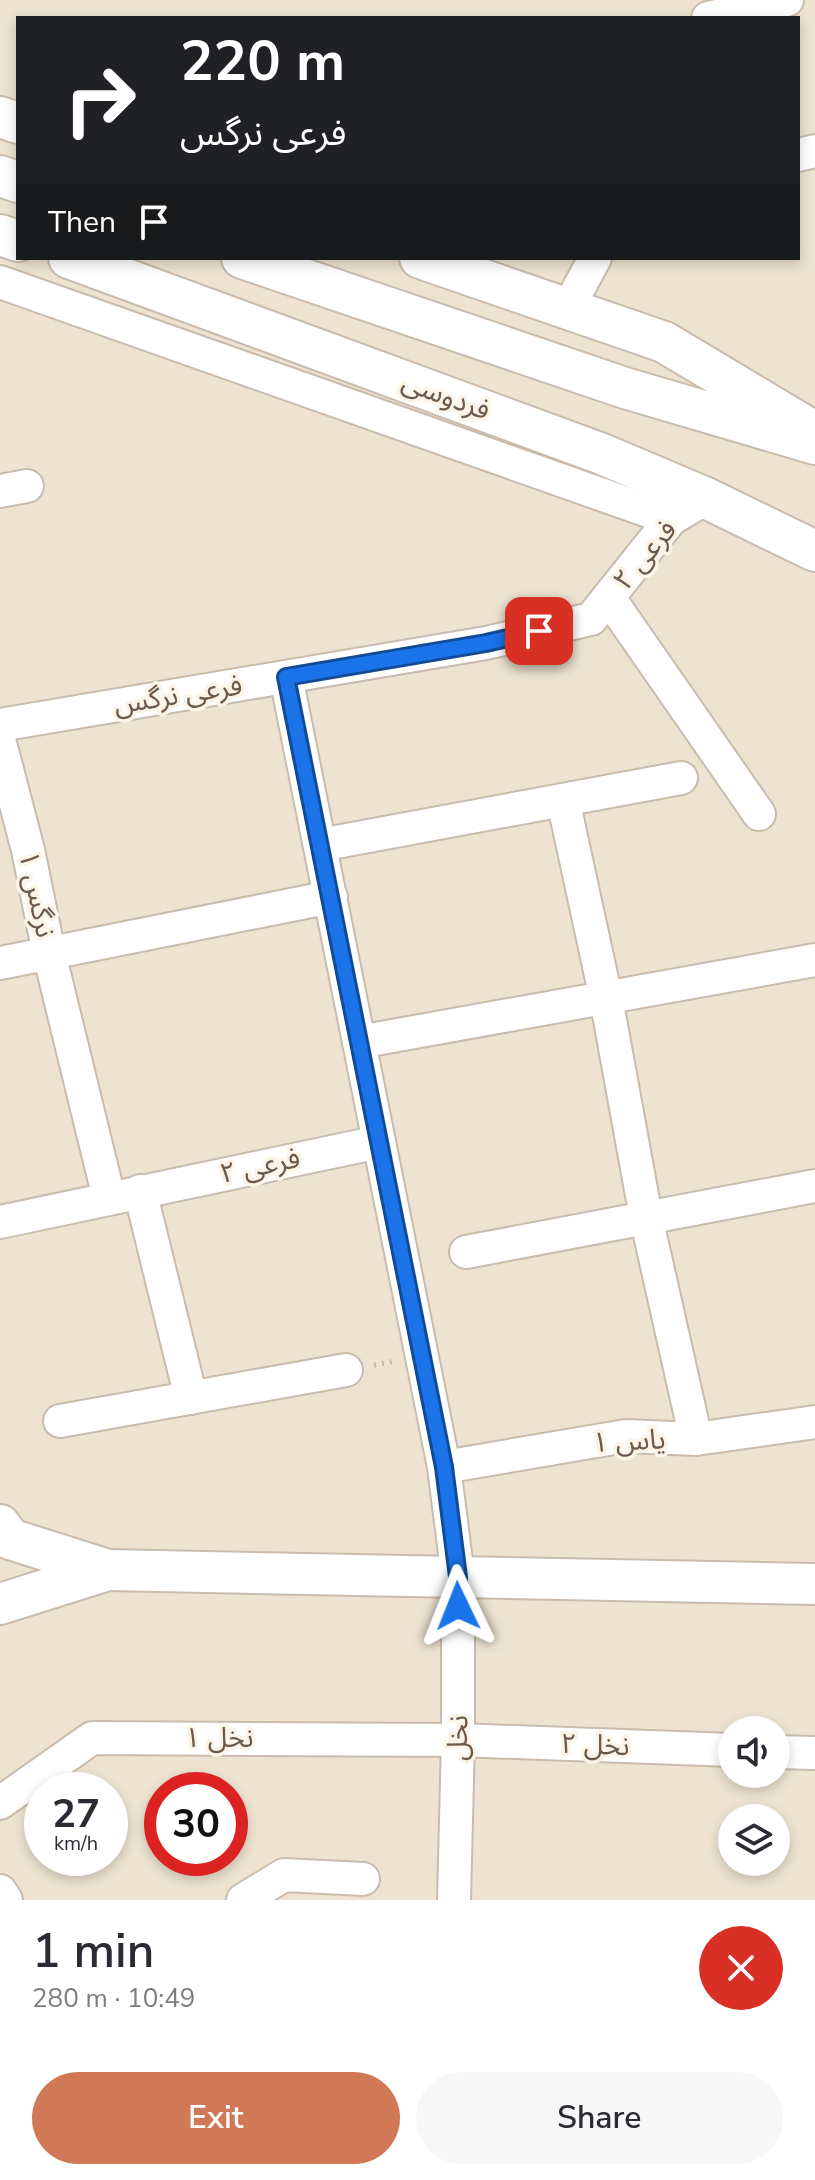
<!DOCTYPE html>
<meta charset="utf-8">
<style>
:root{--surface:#fff;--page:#f7f7f7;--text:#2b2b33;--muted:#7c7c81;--accent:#d17957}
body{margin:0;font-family:"Nunito Sans","Noto Sans Arabic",sans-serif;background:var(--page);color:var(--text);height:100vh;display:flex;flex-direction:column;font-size:30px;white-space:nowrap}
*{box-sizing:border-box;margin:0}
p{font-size:26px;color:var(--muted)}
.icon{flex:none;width:44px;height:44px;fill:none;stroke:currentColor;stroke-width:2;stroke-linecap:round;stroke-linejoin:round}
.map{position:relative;height:1900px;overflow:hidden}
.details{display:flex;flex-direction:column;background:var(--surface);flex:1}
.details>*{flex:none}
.banner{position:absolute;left:16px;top:16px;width:784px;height:244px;border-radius:0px;box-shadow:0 4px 12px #0003;background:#202124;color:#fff;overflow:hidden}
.controls{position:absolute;left:718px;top:1716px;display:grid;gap:16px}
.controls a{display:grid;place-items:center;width:72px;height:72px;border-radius:50%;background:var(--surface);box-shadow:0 4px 12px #0003;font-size:40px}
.speed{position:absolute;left:24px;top:1772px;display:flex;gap:16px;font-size:40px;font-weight:700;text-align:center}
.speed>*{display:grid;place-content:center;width:104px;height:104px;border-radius:50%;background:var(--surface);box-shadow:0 4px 12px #0003;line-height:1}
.speed small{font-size:20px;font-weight:400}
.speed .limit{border:12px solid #d22;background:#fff;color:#111}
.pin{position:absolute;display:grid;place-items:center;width:68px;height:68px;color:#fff;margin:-34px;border-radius:16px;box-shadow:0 4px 12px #0006}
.me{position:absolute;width:88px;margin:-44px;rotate:358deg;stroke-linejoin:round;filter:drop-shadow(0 0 6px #0008)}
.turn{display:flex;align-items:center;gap:28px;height:168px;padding:0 32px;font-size:36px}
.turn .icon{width:104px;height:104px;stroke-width:2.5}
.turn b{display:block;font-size:56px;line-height:68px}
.then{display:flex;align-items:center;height:76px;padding:0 32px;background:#0003;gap:16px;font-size:30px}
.round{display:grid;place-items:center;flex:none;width:84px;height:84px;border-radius:42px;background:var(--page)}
.head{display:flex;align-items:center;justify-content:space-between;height:136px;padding:0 32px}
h1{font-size:48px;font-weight:600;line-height:60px}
.button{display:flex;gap:16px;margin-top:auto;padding:16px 32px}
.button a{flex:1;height:92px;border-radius:48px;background:var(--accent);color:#fff;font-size:32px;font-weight:600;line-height:92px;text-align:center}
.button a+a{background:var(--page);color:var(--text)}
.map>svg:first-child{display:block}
.residential{fill:#eee3d1;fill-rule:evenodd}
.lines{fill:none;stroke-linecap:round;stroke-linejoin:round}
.minor-casing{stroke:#c9bbad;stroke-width:36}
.tertiary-casing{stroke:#c9bbad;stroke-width:44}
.path{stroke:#cdb5a1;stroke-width:5;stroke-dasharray:2 6;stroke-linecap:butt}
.minor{stroke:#fff;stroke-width:32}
.tertiary{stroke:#fff;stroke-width:40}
.route-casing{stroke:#114b97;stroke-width:20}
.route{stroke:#1a73e8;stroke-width:14}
.labels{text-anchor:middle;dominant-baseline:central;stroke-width:7;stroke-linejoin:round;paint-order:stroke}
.street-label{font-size:28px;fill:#6c594c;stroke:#fcf5e7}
</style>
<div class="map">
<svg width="815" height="1900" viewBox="0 0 815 1900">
<rect width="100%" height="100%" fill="#f8f1e2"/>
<path class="residential" d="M0,0h815v1900h-815zM18,18h780v240h-780zM732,1730h44v44h-44zM42,1790h68v68h-68zM162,1790h68v68h-68zM732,1818h44v44h-44z"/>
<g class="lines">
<g class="minor-casing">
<g id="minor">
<path d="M708,18l79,-18"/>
<path d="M798,155l17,-4"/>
<path d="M0,282l671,237"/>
<path d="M568,308l27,-50"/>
<path d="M0,491l27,-5"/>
<path d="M609,598l150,216"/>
<path d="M286,677l158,790 14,110v163l-4,160"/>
<path d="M0,725l486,-82 105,-24 80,-100 35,-21"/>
<path d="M0,743l28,107 21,103 60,245"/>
<path d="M563,800l43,198 40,219 50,222"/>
<path d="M320,845l361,-67"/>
<path d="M0,963l331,-66"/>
<path d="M359,1042l456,-82"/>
<path d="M140,1191l51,207"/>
<path d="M0,1222l379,-80"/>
<path d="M466,1252l349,-66"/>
<path d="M60,1421l286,-51"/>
<path d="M444,1467l182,-31 70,3 119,-17"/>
<path d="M776,1752l39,1"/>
<path d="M0,1803l92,-65 366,2 274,10"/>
<path d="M0,1891l6,9"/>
<path d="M243,1900l41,-25 79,4"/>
</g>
</g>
<g class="tertiary-casing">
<g id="tertiary">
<path d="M0,117l18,6"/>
<path d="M0,176l18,6"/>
<path d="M0,235l18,6"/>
<path d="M69,258l533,196 104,44 109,53"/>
<path d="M242,258l383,130 190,56"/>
<path d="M420,258l244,84 144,86"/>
<path d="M0,1525l10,14 98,31 707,14"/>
<path d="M0,1604l108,-34"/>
</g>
</g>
<path class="path" d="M374,1365l22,-4"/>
<use href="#minor" class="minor"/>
<use href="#tertiary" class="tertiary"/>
</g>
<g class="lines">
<g class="route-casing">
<path id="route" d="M458,1606v-29l-14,-110 -158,-790 200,-34 53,-12"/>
</g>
<use href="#route" class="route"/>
</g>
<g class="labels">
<g class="street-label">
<text transform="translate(446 396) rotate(20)">فردوسی</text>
<text transform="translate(645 555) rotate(-50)">فرعی ۲</text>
<text transform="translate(178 695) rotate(-9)">فرعی نرگس</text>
<text transform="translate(37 894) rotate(78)">نرگس ۱</text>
<text transform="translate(260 1166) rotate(-12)">فرعی ۲</text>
<text transform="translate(629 1441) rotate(-3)">یاس ۱</text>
<text x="219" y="1738">نخل ۱</text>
<text transform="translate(458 1738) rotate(-89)">نخل</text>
<text transform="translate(595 1745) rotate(2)">نخل ۲</text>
</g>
</g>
</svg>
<div class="controls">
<a><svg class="icon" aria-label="sound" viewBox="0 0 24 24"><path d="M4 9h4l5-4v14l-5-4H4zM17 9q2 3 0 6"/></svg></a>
<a><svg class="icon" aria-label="layers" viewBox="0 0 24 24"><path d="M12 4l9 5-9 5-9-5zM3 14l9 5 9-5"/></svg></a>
</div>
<div class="speed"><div>27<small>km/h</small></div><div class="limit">30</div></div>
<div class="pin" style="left:539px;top:631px;background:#d93025"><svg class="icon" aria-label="arrive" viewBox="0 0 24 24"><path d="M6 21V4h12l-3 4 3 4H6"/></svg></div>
<svg class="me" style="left:458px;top:1606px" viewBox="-20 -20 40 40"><path d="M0-17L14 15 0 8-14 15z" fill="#1a73e8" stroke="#fff" stroke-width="4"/></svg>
<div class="banner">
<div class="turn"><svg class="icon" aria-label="right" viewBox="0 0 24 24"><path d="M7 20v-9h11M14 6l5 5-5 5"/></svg><div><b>220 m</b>فرعی نرگس</div></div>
<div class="then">Then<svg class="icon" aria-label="arrive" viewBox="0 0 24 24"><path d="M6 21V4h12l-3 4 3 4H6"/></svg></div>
</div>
</div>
<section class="details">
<div class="head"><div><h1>1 min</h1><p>280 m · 10:49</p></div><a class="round" style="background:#d93025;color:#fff"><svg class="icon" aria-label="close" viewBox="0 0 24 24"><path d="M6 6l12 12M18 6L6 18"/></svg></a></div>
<div class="button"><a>Exit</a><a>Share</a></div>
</section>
